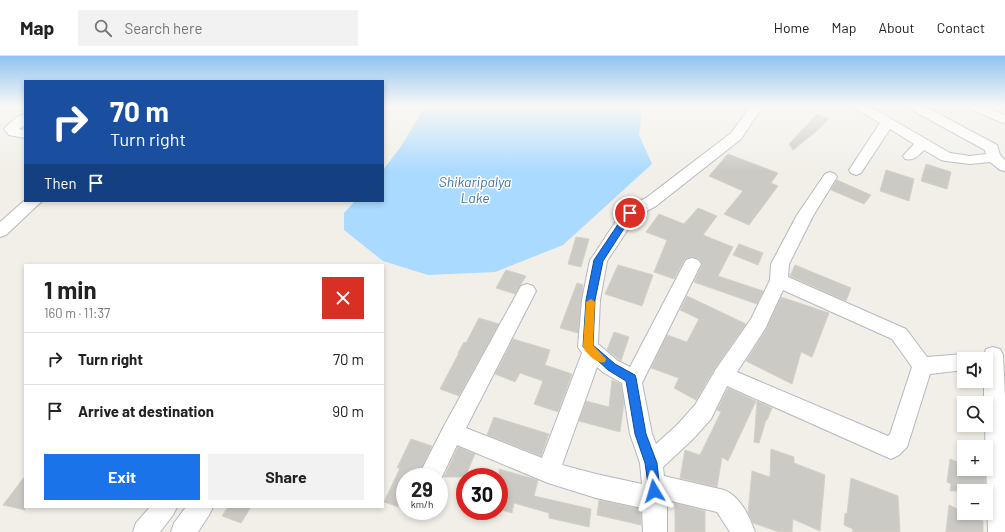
<!DOCTYPE html>
<meta charset="utf-8">
<style>
:root{--surface:#fff;--page:#f2f2f2;--text:#222;--muted:#767676;--line:#e0e0e0;--accent:#1a73e8}
body{margin:0;font-family:Barlow,sans-serif;background:var(--page);color:var(--text);height:100vh;display:flex;flex-direction:column;font-size:15px;white-space:nowrap}
*{box-sizing:border-box;margin:0}
p{font-size:13px;color:var(--muted)}
.icon{flex:none;width:22px;height:22px;fill:none;stroke:currentColor;stroke-width:2;stroke-linecap:round;stroke-linejoin:round}
.map{position:relative;flex:1;overflow:hidden}
.details{position:absolute;left:24px;top:208px;width:360px;height:244px;display:flex;flex-direction:column;background:var(--surface);border-radius:0px;box-shadow:0 2px 6px #0003}
.details>*{flex:none}
.top-card{position:absolute;left:24px;top:24px;width:360px;height:122px;border-radius:0px;box-shadow:0 2px 6px #0003;background:#1a4fa0;color:#fff;overflow:hidden}
.buttons{position:absolute;left:957px;top:296px;display:grid;gap:8px}
.buttons a{display:grid;place-items:center;width:36px;height:36px;border-radius:0px;background:var(--surface);box-shadow:0 2px 6px #0003;font-size:20px}
.speed{position:absolute;left:396px;top:412px;display:flex;gap:8px;font-size:20px;font-weight:700;text-align:center}
.speed>*{display:grid;place-content:center;width:52px;height:52px;border-radius:50%;background:var(--surface);box-shadow:0 2px 6px #0003;line-height:1}
.speed small{font-size:10px;font-weight:400}
.speed .limit{border:6px solid #d22;background:#fff;color:#111}
.pin{position:absolute;display:grid;place-items:center;width:34px;height:34px;color:#fff;margin:-17px;border:2px solid #fff;border-radius:50%;box-shadow:0 1px 4px #0007}
.me{position:absolute;width:44px;margin:-22px;rotate:353deg;stroke-linejoin:round;filter:drop-shadow(0 0 3px #0008)}
.turn{display:flex;align-items:center;gap:14px;height:84px;padding:0 20px;font-size:18px}
.turn .icon{width:52px;height:52px;stroke-width:2.5}
.turn b{display:block;font-size:28px;line-height:34px}
.then{display:flex;align-items:center;height:38px;padding:0 20px;background:#0003;gap:8px;font-size:15px}
.round{display:grid;place-items:center;flex:none;width:42px;height:42px;border-radius:0px;background:var(--page)}
.head{display:flex;align-items:center;justify-content:space-between;height:68px;padding:0 20px}
h1{font-size:24px;font-weight:700;line-height:30px}
.primary-button{display:flex;gap:8px;margin-top:auto;padding:8px 20px}
.primary-button a{flex:1;height:46px;border-radius:0px;background:var(--accent);color:#fff;font-size:16px;font-weight:700;line-height:46px;text-align:center}
.primary-button a+a{background:var(--page);color:var(--text)}
ul{padding:0;list-style:none}
li{display:flex;align-items:center;gap:12px;height:52px;padding:0 20px;border-top:1px solid var(--line)}
li div{flex:1}
li b{display:block;font-size:15px}
li em{font-style:normal}
header{display:flex;align-items:center;gap:24px;box-sizing:border-box;height:56px;padding:0 20px;background:var(--surface);border-bottom:1px solid var(--line)}
header strong{font-size:19px}
nav{display:flex;gap:22px;margin-inline-start:auto;font-size:14px}
.search{width:280px;height:36px;background:var(--page);display:flex;align-items:center;gap:10px;box-sizing:border-box;padding:0 14px;border-radius:0px;color:var(--muted);font-size:15px}
.map>svg:first-child{display:block}
.water{fill:#aadaff}
.building{fill:#cccac5;stroke:#d6d1c6}
.lines{fill:none;stroke-linecap:round;stroke-linejoin:round}
.minor-casing{stroke:#b5b8bc;stroke-width:2}
.minor{fill:#fff;fill-rule:evenodd}
.route{fill:#1a73e8;stroke:#114b97}
.slow{fill:#f59e0b}
.labels{text-anchor:middle;dominant-baseline:central;stroke-width:3;stroke-linejoin:round;paint-order:stroke}
.water-label{font-size:14px;font-style:italic;fill:#4174aa;stroke:#fff}
</style>
<header>
<strong>Map</strong>
<div class="search"><svg class="icon" aria-label="search" viewBox="0 0 24 24"><circle cx="10" cy="10" r="6"/><path d="M15 15l6 6"/></svg>Search here</div>
<nav><a>Home</a><a>Map</a><a>About</a><a>Contact</a></nav>
</header>
<div class="map">
<svg width="1005" height="476" viewBox="0 0 1005 476">
<rect width="100%" height="100%" fill="#f1efe8"/>
<path class="water" d="M425,50h215l1,13 -2,16 13,29 -89,81 -68,27 -67,3 -45,-14 -39,-31v-17l11,-12h28v-31l19,-25z"/>
<g class="building">
<path d="M817,58l12,5 -11,11 -25,20 -4,-6z"/>
<path d="M728,98l50,19 -7,10 7,3 -29,39 -25,-11 19,-23 -34,-15z"/>
<path d="M926,108l25,8 -4,17 -26,-8z"/>
<path d="M886,114l28,9 -5,22 -29,-10z"/>
<path d="M837,124l34,15 -7,9 -33,-14z"/>
<path d="M698,152l19,8 -14,19 30,12 -15,29 45,15 -6,13 -63,-22 8,-17 -3,-6 -7,-2 -7,2 -11,20 -20,-7 13,-32 -21,-8 13,-18 25,10z"/>
<path d="M576,181l13,2 -8,28 -13,-3z"/>
<path d="M739,188l24,9 -5,12 -25,-10z"/>
<path d="M618,209l35,10 -11,31 -37,-12z"/>
<path d="M795,209l56,23 -5,13 -56,-25z"/>
<path d="M506,214l20,6 -11,18 -19,-6z"/>
<path d="M577,227l6,2 -5,48 -18,-5z"/>
<path d="M687,240l59,28 -31,44 -19,32 -22,-12 5,-10 -28,-10 16,-33 20,7 12,-23 -19,-9z"/>
<path d="M781,241l48,16 -17,44 -11,-5 -9,32 -46,-23 20,-31z"/>
<path d="M479,262l20,6 -40,72 -19,-7 19,-36h-1l6,-11 2,1z"/>
<path d="M614,276l15,5 -8,24 -14,-11z"/>
<path d="M513,283l37,11 -5,15 27,9 -14,38 -24,-8 9,-23 -23,-8 -5,9 -20,-8z"/>
<path d="M612,324l9,4 3,18 -4,30 -41,-11 7,-20 23,6z"/>
<path d="M728,332l28,13 -28,60 -6,-4 -5,30 -37,-9 5,-28 15,5 21,-43 -4,-2z"/>
<path d="M757,345l15,7 -5,12h-1l-7,23 -5,-1z"/>
<path d="M494,361l55,17 -8,22 -54,-21z"/>
<path d="M411,383l21,7 -15,31h-12v32l-21,-7 16,-34h-3z"/>
<path d="M458,391l17,7 -10,23h-21z"/>
<path d="M771,393l23,8v6l31,12 -5,56 -27,-12 -1,13h-13l-26,-9 -5,-10 4,-42 18,6z"/>
<path d="M950,403l14,6v4h8l13,6v16h-35l1,-7 -4,-2z"/>
<path d="M499,413l39,11 -4,16 57,13 -2,18 -40,-9v-5l-35,-10 -2,10 -13,-4z"/>
<path d="M25,420v34l-22,-5z"/>
<path d="M851,422l47,18 2,36h-48l1,-3 -9,-4 1,-12 2,1z"/>
<path d="M599,444l42,9v16l-44,-10z"/>
<path d="M675,447l30,8v21h-30z"/>
<path d="M949,449l34,16v11h-37z"/>
<path d="M228,451h23l-10,16 -19,-7z"/>
</g>
<g class="lines">
<g class="minor-casing">
<g id="minor">
<path d="M751,50h12l-22,33 -85,67 -20,11 -29,44 -7,39 -2,44 20,17 12,6 56,-107 6,-2 6,2 3,4 -59,119 10,51 4,10 21,-19 18,-20 21,-36 35,-50 19,-39 1,-16 26,-49 28,-41 5,-2 5,2 2,3 -24,39 -24,48 -1,13 118,52 21,28 37,-3 7,2 1,3h-8v11l-34,4 -23,73 -8,8 -8,4 -164,-73 -16,33 -18,20 -30,28 1,9 60,14c17,7 25,26 31,42h-25l-13,-20 -50,-12v32h-24l-1,-24 -46,-10 -48,-15 -91,-38 -18,38v-6h-21l26,-51 77,-140 6,-2 6,2 3,5 -70,137 76,30 40,-105 -4,-6 4,-47 8,-40 3,-4 31,-47 22,-11 85,-65zM783,234l109,49 20,28 -22,67 -2,2 -151,-64 28,-43zM597,311l7,6 18,10 8,51 10,29 2,21 -46,-10 -34,-9z"/>
<path d="M855,50h14l81,47 20,3 16,-2 -1,-4 -75,-41 -1,-3h15l73,39 3,10 5,5v11l-5,-1 -10,-8 -20,2 -24,-3 -5,-1 -17,-10c-6,6 -10,11 -19,9l-2,-3 11,-12 -24,-15 -29,44 -5,2 -5,-2 -2,-3 31,-47 -24,-14z"/>
<path d="M969,50h15l21,9v9l-35,-15z"/>
<path d="M25,58v11l-6,4 6,1v8l-16,-3 -5,-6c5,-6 13,-13 21,-15z"/>
<path d="M25,144l17,1 -36,34 -6,2v-15z"/>
<path d="M993,291l7,2 3,6 2,41v136h-17l-3,-107 1,-22h-2v-22h2v-22h-3l3,-10z"/>
<path d="M150,451h27l-4,8 -13,17h-27l3,-9z"/>
<path d="M186,451h27l-4,8 -11,17h-27l3,-9z"/>
</g>
</g>
<use href="#minor" class="minor"/>
</g>
<linearGradient id="sky" x2="0" y2="1"><stop stop-color="#8fc3f1"/><stop offset="0.43" stop-color="#f9f8f5"/><stop offset="1" stop-color="#f9f8f5" stop-opacity="0"/></linearGradient>
<rect width="1005" height="116" fill="url(#sky)"/>
<path class="route" d="M630,154l4,3 -31,48 -8,39 -2,45 22,19 20,11 1,3 10,56 11,29 3,28 -1,4 -5,2 -4,-2 -1,-4 -4,-28 -10,-29 -9,-53 -18,-11 -25,-23 3,-47 8,-40 33,-49z"/>
<path class="slow" d="M591,243l4,3 -2,43 13,14 -1,3c-8,3 -19,-9 -22,-15l3,-45z"/>
<g class="labels">
<g class="water-label">
<text x="475" y="125">Shikaripalya<tspan x="475" dy="16">Lake</tspan></text>
</g>
</g>
</svg>
<div class="buttons">
<a><svg class="icon" aria-label="sound" viewBox="0 0 24 24"><path d="M4 9h4l5-4v14l-5-4H4zM17 9q2 3 0 6"/></svg></a>
<a><svg class="icon" aria-label="search" viewBox="0 0 24 24"><circle cx="10" cy="10" r="6"/><path d="M15 15l6 6"/></svg></a>
<a>+</a>
<a>−</a>
</div>
<div class="speed"><div>29<small>km/h</small></div><div class="limit">30</div></div>
<div class="pin" style="left:630px;top:157px;background:#d93025"><svg class="icon" aria-label="arrive" viewBox="0 0 24 24"><path d="M6 21V4h12l-3 4 3 4H6"/></svg></div>
<svg class="me" style="left:654px;top:435px" viewBox="-20 -20 40 40"><path d="M0-17L14 15 0 8-14 15z" fill="#1a73e8" stroke="#fff" stroke-width="4"/></svg>
<div class="top-card">
<div class="turn"><svg class="icon" aria-label="right" viewBox="0 0 24 24"><path d="M7 20v-9h11M14 6l5 5-5 5"/></svg><div><b>70 m</b>Turn right</div></div>
<div class="then">Then<svg class="icon" aria-label="arrive" viewBox="0 0 24 24"><path d="M6 21V4h12l-3 4 3 4H6"/></svg></div>
</div>
<section class="details">
<div class="head"><div><h1>1 min</h1><p>160 m · 11:37</p></div><a class="round" style="background:#d93025;color:#fff"><svg class="icon" aria-label="close" viewBox="0 0 24 24"><path d="M6 6l12 12M18 6L6 18"/></svg></a></div>
<ul>
<li><svg class="icon" aria-label="right" viewBox="0 0 24 24"><path d="M7 20v-9h11M14 6l5 5-5 5"/></svg><div><b>Turn right</b></div><em>70 m</em></li>
<li><svg class="icon" aria-label="arrive" viewBox="0 0 24 24"><path d="M6 21V4h12l-3 4 3 4H6"/></svg><div><b>Arrive at destination</b></div><em>90 m</em></li>
</ul>
<div class="primary-button"><a>Exit</a><a>Share</a></div>
</section>
</div>
